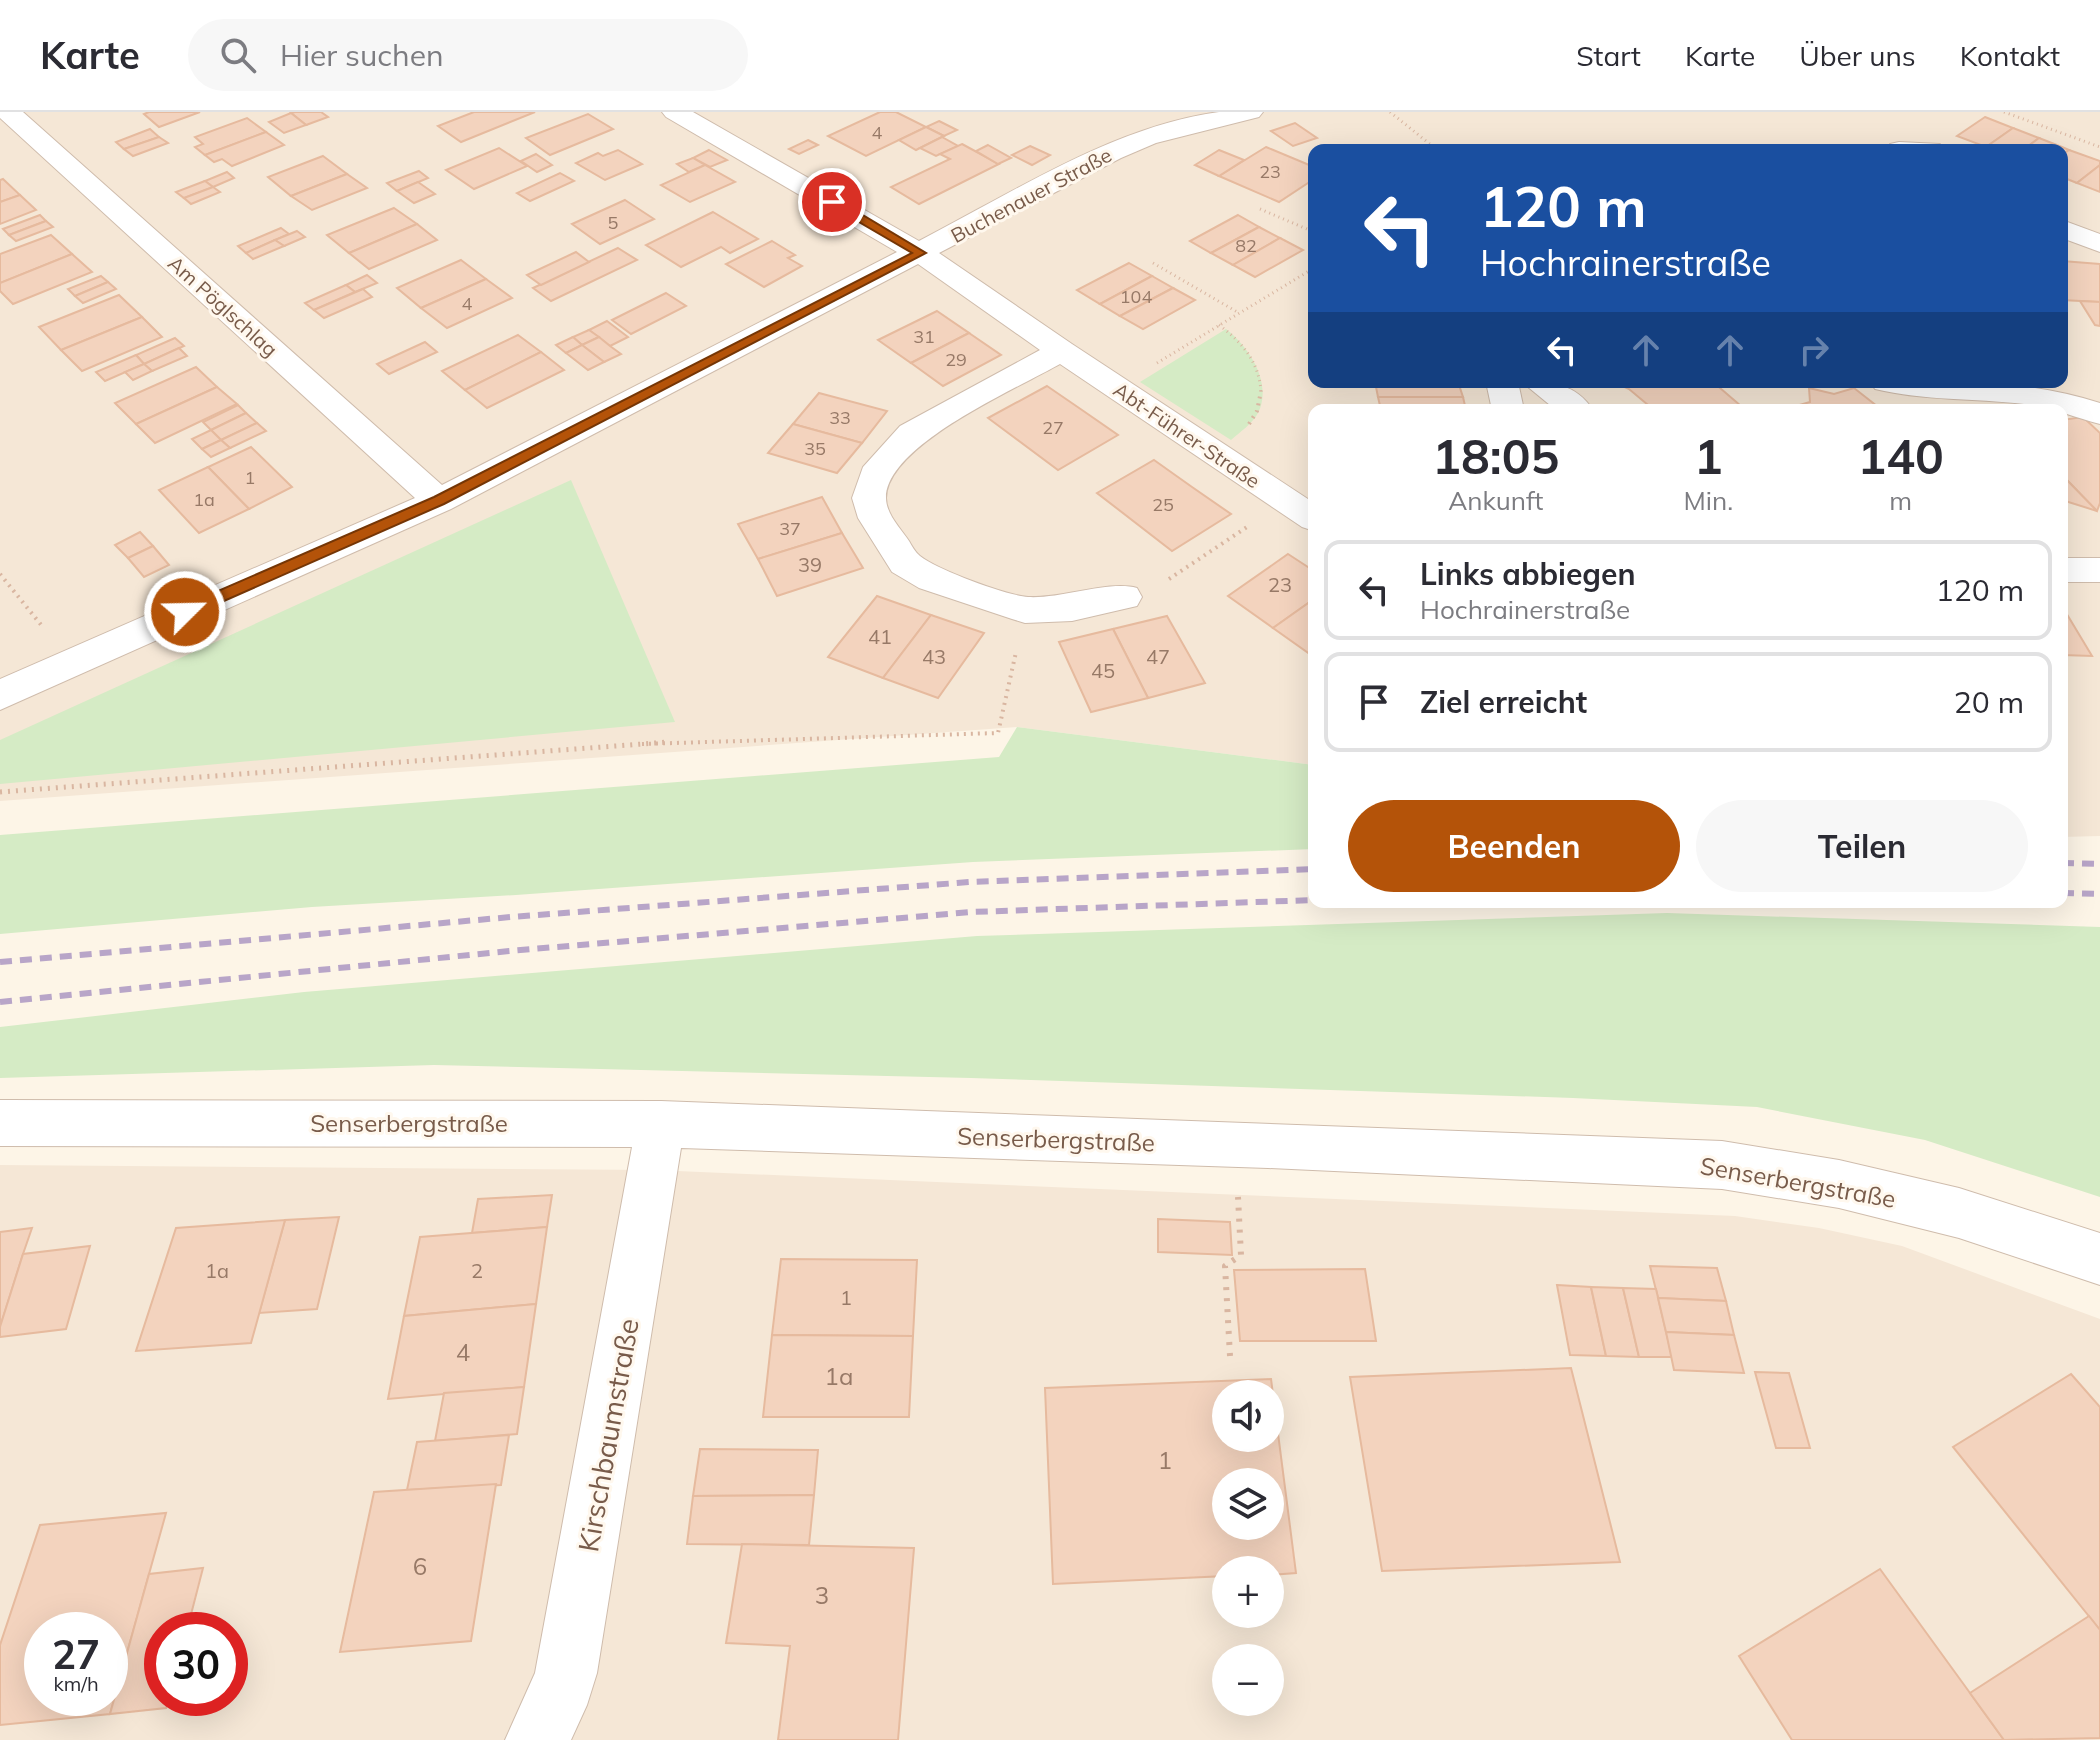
<!DOCTYPE html>
<html lang="de">
<meta charset="utf-8">
<style>
:root{--surface:#fff;--page:#f7f7f7;--text:#2b2b33;--muted:#7c7c81;--line:#e1e1e2;--accent:#b45309}
body{margin:0;font-family:Mulish,sans-serif;background:var(--page);color:var(--text);height:100vh;display:flex;flex-direction:column;font-size:30px;white-space:nowrap}
*{box-sizing:border-box;margin:0}
p{font-size:26px;color:var(--muted)}
.icon{flex:none;width:44px;height:44px;fill:none;stroke:currentColor;stroke-width:2;stroke-linecap:round;stroke-linejoin:round}
.map{position:relative;flex:1;overflow:hidden}
.details{position:absolute;left:1308px;top:292px;width:760px;height:504px;display:flex;flex-direction:column;background:var(--surface);border-radius:16px;box-shadow:0 8px 32px #0002}
.details>*{flex:none}
.hud{position:absolute;left:1308px;top:32px;width:760px;height:244px;border-radius:16px;box-shadow:0 8px 32px #0002;background:#1a4fa0;color:#fff;overflow:hidden}
.buttons{position:absolute;left:1212px;top:1268px;display:grid;gap:16px}
.buttons a{display:grid;place-items:center;width:72px;height:72px;border-radius:50%;background:var(--surface);box-shadow:0 8px 32px #0002;font-size:40px}
.speed{position:absolute;left:24px;top:1500px;display:flex;gap:16px;font-size:40px;font-weight:700;text-align:center}
.speed>*{display:grid;place-content:center;width:104px;height:104px;border-radius:50%;background:var(--surface);box-shadow:0 8px 32px #0002;line-height:1}
.speed small{font-size:20px;font-weight:400}
.speed .limit{border:12px solid #d22;background:#fff;color:#111}
.pin{position:absolute;display:grid;place-items:center;width:68px;height:68px;color:#fff;margin:-34px;border:4px solid #fff;border-radius:50%;box-shadow:0 2px 8px #0007}
.me{position:absolute;width:88px;margin:-44px;rotate:67deg;stroke-linejoin:round;filter:drop-shadow(0 0 6px #0008)}
.turn{display:flex;align-items:center;gap:28px;height:168px;padding:0 40px;font-size:36px}
.turn .icon{width:104px;height:104px;stroke-width:2.5}
.turn b{display:block;font-size:56px;line-height:68px}
.lanes{display:flex;align-items:center;height:76px;padding:0 40px;background:#0003;justify-content:center;gap:40px;direction:ltr}
.lanes .off{opacity:.35}
.eta{display:flex;justify-content:space-evenly;align-items:center;height:136px;text-align:center}
.eta b{font-size:48px;font-weight:700;line-height:56px}
.action{display:flex;gap:16px;margin-top:auto;padding:16px 40px}
.action a{flex:1;height:92px;border-radius:48px;background:var(--accent);color:#fff;font-size:32px;font-weight:700;line-height:92px;text-align:center}
.action a+a{background:var(--page);color:var(--text)}
ul{padding:0;list-style:none}
li{display:flex;align-items:center;gap:24px;height:100px;margin:0 16px 12px;padding:0 24px;border:4px solid var(--line);border-radius:16px}
li div{flex:1}
li b{display:block;font-size:30px}
li em{font-style:normal}
header{display:flex;align-items:center;gap:48px;box-sizing:border-box;height:112px;padding:0 40px;background:var(--surface);border-bottom:2px solid var(--line)}
header strong{font-size:38px}
nav{display:flex;gap:44px;margin-inline-start:auto;font-size:28px}
.search{width:560px;height:72px;background:var(--page);display:flex;align-items:center;gap:20px;box-sizing:border-box;padding:0 28px;border-radius:44px;color:var(--muted);font-size:30px}
.map>svg:first-child{display:block}
.residential{fill:#f5e7d6;fill-rule:evenodd}
.green{fill:#d5ebc5}
.building{fill:#f3d3be;stroke:#e6ba9e;stroke-width:2;fill-rule:evenodd}
.lines{fill:none;stroke-linecap:round;stroke-linejoin:round}
.street-casing{stroke:#cfbcac;stroke-width:2}
.path-far3{stroke:#d9b6a1;stroke-width:3;stroke-dasharray:1 4;stroke-linecap:butt}
.path-far2{stroke:#d9b6a1;stroke-width:4;stroke-dasharray:2 5;stroke-linecap:butt}
.path-far1{stroke:#d9b6a1;stroke-width:5;stroke-dasharray:2 6;stroke-linecap:butt}
.path{stroke:#d9b6a1;stroke-width:6;stroke-dasharray:3 8;stroke-linecap:butt}
.street{fill:#fff;fill-rule:evenodd}
.rail{stroke:#b8a5c8;stroke-width:6;stroke-dasharray:12 8;stroke-linecap:butt}
.route{fill:#b45309;stroke:#753606;stroke-width:2}
.labels{text-anchor:middle;dominant-baseline:central;stroke-width:6;stroke-linejoin:round;paint-order:stroke}
.far-number-label{font-size:18px;fill:#977967}
.far-street-label{font-size:20px;fill:#785b4a;stroke:#fff8ee}
.number-label{font-size:20px;fill:#977967}
.street-label{font-size:24px;fill:#785b4a;stroke:#fff8ee}
.near-number-label{font-size:24px;fill:#977967}
.near-street-label{font-size:28px;fill:#785b4a;stroke:#fff8ee}
</style>
<header>
<strong>Karte</strong>
<div class="search"><svg class="icon" aria-label="search" viewBox="0 0 24 24"><circle cx="10" cy="10" r="6"/><path d="M15 15l6 6"/></svg>Hier suchen</div>
<nav><a>Start</a><a>Karte</a><a>Über uns</a><a>Kontakt</a></nav>
</header>
<div class="map">
<svg width="2100" height="1628" viewBox="0 0 2100 1628">
<rect width="100%" height="100%" fill="#fdf5e7"/>
<g class="residential">
<path d="M0,0h2100v724l-38,1v-427h-748v355l-297,-38 -1017,74zM1314,38h748v232h-748z"/>
<path d="M0,1053l654,5 1081,46 84,12 83,18 198,73v421h-2100zM1226,1282h44v44h-44zM1226,1370h44v44h-44zM1226,1458h44v44h-44zM42,1518h68v68h-68zM162,1518h68v68h-68zM1226,1546h44v44h-44z"/>
</g>
<g class="green">
<path d="M1226,217c23,18 47,54 32,84 -6,11 -18,19 -27,27l-91,-58z"/>
<path d="M571,368l104,242 -675,62v-44z"/>
<path d="M1017,615l297,38v84l-341,13 -457,33 -204,12 -312,27v-99l999,-78z"/>
<path d="M1667,801l433,14v270l-175,-57 -168,-33 -184,-9 -602,-20 -537,-13 -434,13v-51l304,-35 673,-56z"/>
</g>
<g class="building">
<path d="M149,0h51l-41,15 -15,-13z"/>
<path d="M295,0h26l7,5 -22,8 -15,-12z"/>
<path d="M474,0h61l-74,30 -23,-16z"/>
<path d="M880,0h16l30,15 -60,29 -38,-20z"/>
<path d="M291,1l15,12 -22,8 -15,-11z"/>
<path d="M588,2l25,15 -63,26 -24,-17z"/>
<path d="M1985,5l28,11 -27,19 -29,-11z"/>
<path d="M247,6l19,14 -61,23 -10,-8 8,-3 -8,-7z"/>
<path d="M939,9l18,9 -13,6 -18,-9z"/>
<path d="M1295,11l22,15 -24,8 -22,-15z"/>
<path d="M926,15l18,9 -28,14 -17,-10z"/>
<path d="M2013,16l26,10 -16,12 -37,-3z"/>
<path d="M150,17l9,8 -35,12 -8,-7z"/>
<path d="M266,20l18,13 -52,21 -10,-7 -8,3 -9,-7z"/>
<path d="M159,25l9,6 -35,13 -9,-7z"/>
<path d="M942,25l16,9 -22,10 -16,-8z"/>
<path d="M2039,26l23,9 7,3 -7,5v-5h-39z"/>
<path d="M808,28l10,5 -19,9 -10,-5z"/>
<path d="M962,32l37,20 -80,40 -28,-17 59,-28 -10,-5z"/>
<path d="M988,33l23,13 -13,6 -22,-13z"/>
<path d="M1030,34l20,9 -18,10 -20,-10z"/>
<path d="M1266,35l48,20v12l-35,23 -60,-26z"/>
<path d="M499,36l28,18 -53,23 -28,-19z"/>
<path d="M618,38l24,14 -37,16 -29,-17 22,-10 5,3z"/>
<path d="M709,38l18,10 -17,7 -17,-9z"/>
<path d="M1219,38l25,10 -25,16 -24,-11z"/>
<path d="M2069,38l31,11v4l-23,18 -15,-6v-22z"/>
<path d="M536,42l16,11 -15,7 -16,-11z"/>
<path d="M323,44l24,18 -56,22 -23,-19z"/>
<path d="M693,46l12,7 -16,7 -12,-8z"/>
<path d="M705,53l30,17 -45,20 -29,-17z"/>
<path d="M2100,53v27l-23,-9z"/>
<path d="M419,59l9,7 -31,13 -10,-8z"/>
<path d="M227,60l7,6 -21,9 -8,-6z"/>
<path d="M560,61l14,8 -44,20 -13,-8z"/>
<path d="M347,62l20,14 -55,22 -21,-14z"/>
<path d="M3,67l17,16 -20,7v-22z"/>
<path d="M205,69l8,6 -29,11 -8,-6z"/>
<path d="M418,70l17,12 -21,9 -17,-12z"/>
<path d="M213,75l7,5 -29,12 -7,-6z"/>
<path d="M20,83l16,15 -36,14v-22z"/>
<path d="M625,88l29,19 -54,25 -28,-20z"/>
<path d="M394,96l23,16 -68,29 -22,-18z"/>
<path d="M713,100l45,27 -28,14 -9,-6 -40,20 -35,-22z"/>
<path d="M40,103l6,6 -37,14 -6,-6z"/>
<path d="M1238,103l21,12 -48,26 -21,-12z"/>
<path d="M46,109l7,6 -37,14 -7,-6z"/>
<path d="M417,112l20,16 -68,29 -20,-16z"/>
<path d="M1259,115l21,11 -47,27 -22,-12z"/>
<path d="M281,116l8,6 -43,19 -8,-7z"/>
<path d="M297,119l8,6 -21,9 -9,-6z"/>
<path d="M51,123l21,19 -72,29v-29z"/>
<path d="M1280,126l23,12 -48,27 -22,-12z"/>
<path d="M275,128l9,6 -31,13 -7,-6z"/>
<path d="M772,129l23,14 -7,3 14,8 -38,21 -38,-23z"/>
<path d="M618,136l19,12 -86,41 -18,-13z"/>
<path d="M576,140l13,10 -48,23 -14,-10z"/>
<path d="M72,142l20,18 -79,32 -13,-13v-8z"/>
<path d="M461,148l25,19 -65,29 -24,-20z"/>
<path d="M2062,149l38,3v38l-38,-2z"/>
<path d="M1129,151l23,13 -52,28 -23,-14z"/>
<path d="M367,163l10,8 -22,9 -9,-7z"/>
<path d="M101,164l7,6 -33,14 -7,-7z"/>
<path d="M1152,164l21,12 -53,28 -20,-12z"/>
<path d="M486,167l26,19 -65,30 -26,-20z"/>
<path d="M108,170l8,7 -33,14 -8,-7z"/>
<path d="M346,173l9,7 -41,18 -9,-7z"/>
<path d="M1173,176l22,12 -52,29 -23,-13z"/>
<path d="M363,177l9,8 -48,21 -10,-8z"/>
<path d="M666,181l20,13 -55,28 -19,-14z"/>
<path d="M119,183l23,22 -81,33 -22,-23z"/>
<path d="M2080,189l20,1v24l-5,-1z"/>
<path d="M937,199l32,22 -58,30 -33,-23z"/>
<path d="M142,205l20,20 -80,34 -21,-21z"/>
<path d="M607,209l21,16 -18,9 -21,-16z"/>
<path d="M589,218l10,7 -17,8 -9,-8z"/>
<path d="M969,221l32,22 -58,31 -32,-23z"/>
<path d="M518,223l23,17 -76,38 -23,-19z"/>
<path d="M573,225l9,8 -16,8 -10,-8z"/>
<path d="M599,225l11,9 11,8 -17,8 -22,-17z"/>
<path d="M175,226l9,8 -40,18 -8,-9z"/>
<path d="M425,230l12,10 -48,22 -12,-10z"/>
<path d="M582,233l22,17 -16,8 -22,-17z"/>
<path d="M179,236l8,8 -35,15 -8,-7z"/>
<path d="M541,240l23,18 -77,38 -22,-18z"/>
<path d="M136,243l8,9 -39,17 -9,-9z"/>
<path d="M144,252l8,7 -19,9 -8,-8z"/>
<path d="M196,255l21,20 -81,37 -21,-21z"/>
<path d="M1375,270h83l5,15h-85z"/>
<path d="M1614,270h99l28,24 -14,4h-73l-25,-21z"/>
<path d="M1047,274l35,24 36,25 -60,35 -70,-52z"/>
<path d="M217,275l20,17 -82,39 -19,-19z"/>
<path d="M1809,276l25,6 20,-6 28,22 -93,-2 21,-6z"/>
<path d="M819,281l68,18 -25,32 -69,-19z"/>
<path d="M1378,285h85l3,13h-85z"/>
<path d="M238,293l8,8 -35,17 -8,-8z"/>
<path d="M246,301l11,10 -36,17 -10,-10z"/>
<path d="M2083,305l17,16v70l-3,8 -35,-36v-55z"/>
<path d="M257,311l9,8 -36,17 -9,-8z"/>
<path d="M793,312l69,19 -25,30 -69,-20z"/>
<path d="M211,318l10,10 -19,9 -10,-10z"/>
<path d="M221,328l9,8 -19,9 -9,-8z"/>
<path d="M251,335l41,40 -43,22 -41,-42z"/>
<path d="M1154,348l38,27 39,27 -59,37 -75,-58z"/>
<path d="M208,355l41,42 -50,24 -40,-43z"/>
<path d="M2062,363l35,36 -35,-11z"/>
<path d="M822,385l20,36 -84,26 -20,-35z"/>
<path d="M140,420l13,14 -25,12 -13,-13z"/>
<path d="M842,421l21,35 -86,28 -19,-37z"/>
<path d="M153,434l16,19 -25,12 -16,-19z"/>
<path d="M1288,442l26,17v28l-41,29 -45,-32z"/>
<path d="M877,484l54,19 -48,63 -55,-21z"/>
<path d="M1314,487v58l-41,-29z"/>
<path d="M2062,494l30,50 -30,-1z"/>
<path d="M931,503l53,18 -46,65 -55,-20z"/>
<path d="M1167,504l38,67 -57,15 -35,-69z"/>
<path d="M1113,517l35,69 -57,14 -32,-70z"/>
<path d="M552,1083l-5,32 -75,6 6,-34z"/>
<path d="M339,1105l-22,92 -58,4 26,-93z"/>
<path d="M1158,1107l72,3 2,33 -74,-3z"/>
<path d="M285,1108l-34,123 -115,8 40,-123z"/>
<path d="M547,1115l-11,77 -132,12 16,-79z"/>
<path d="M32,1116l-9,26 -23,73v-95z"/>
<path d="M90,1134l-24,83 -66,8v-10l23,-73z"/>
<path d="M781,1147l136,1 -4,76 -141,-1z"/>
<path d="M1650,1154l67,2 9,33 -68,-3z"/>
<path d="M1365,1157l11,72h-136l-6,-71z"/>
<path d="M1557,1173l34,2 15,69 -36,-1z"/>
<path d="M1591,1175l32,1 16,69 -33,-1z"/>
<path d="M1623,1176l33,1 16,68h-33z"/>
<path d="M1658,1186l68,3 8,34 -68,-3z"/>
<path d="M536,1192l-12,83 -136,12 16,-83z"/>
<path d="M1666,1220l68,3 10,38 -70,-3z"/>
<path d="M772,1223l141,1 -4,81h-146z"/>
<path d="M1571,1256l49,194 -238,9 -32,-194z"/>
<path d="M1755,1260l34,1 21,75h-34z"/>
<path d="M2071,1262l29,33v223l-147,-183z"/>
<path d="M1271,1267l25,194 -26,2v-5h-44v6l-173,8 -8,-196zM1226,1282h44v44h-44zM1226,1370h44v44h-44z"/>
<path d="M524,1275l-7,47 -82,7 9,-48z"/>
<path d="M509,1323l-8,50 -94,5 10,-48z"/>
<path d="M700,1337l118,1 -4,45 -121,1z"/>
<path d="M496,1372l-25,157 -131,11 34,-160z"/>
<path d="M814,1383l-5,50 -122,-1 6,-48z"/>
<path d="M166,1401l-56,201 -110,11v-80l40,-120zM42,1518h68v68h-68z"/>
<path d="M742,1432l172,4 -16,192h-120l12,-94 -64,-3z"/>
<path d="M203,1456l-16,62h-25v68h7l-3,10 -56,6 39,-140z"/>
<path d="M1880,1457l90,124 34,47h-212l-53,-84z"/>
<path d="M2089,1504l11,14v108l-96,2 -34,-47z"/>
</g>
<g class="lines">
<g class="street-casing">
<g id="street">
<path d="M0,0h23l419,373 455,-233 -231,-135 -4,-5h31l226,129c93,-48 195,-115 300,-129 14,0 30,0 44,0l-4,5 -103,26 -35,15 -182,95 133,91 242,159v28l-12,-4 -242,-163c-42,24 -174,81 -174,134 0,16 15,31 23,43 3,5 6,11 11,15 18,14 85,39 108,41 34,2 81,-17 109,-9l5,9 -5,9 -65,15 -47,2 -13,-4 -93,-31 -27,-16 -34,-54 -6,-20 11,-31 37,-41 140,-76 -122,-86 -467,245 -451,201v-31l415,-181 -415,-380z"/>
<path d="M1899,30l41,2 4,6h-58l4,-6z"/>
<path d="M2062,108l38,14v18l-38,-14z"/>
<path d="M1486,270h32l6,28h-32z"/>
<path d="M1522,270c30,0 53,1 71,28h-37z"/>
<path d="M1870,270c79,0 154,-4 230,21v21c-28,-7 -48,-17 -76,-20 -51,-6 -99,-3 -149,-15z"/>
<rect x="2062" y="446" width="38" height="24"/>
<path d="M0,988l661,1 1061,40 117,19 120,28 141,45v52l-141,-47 -120,-30 -117,-19 -454,-21 -587,-20 -84,525 -10,32 -16,35h-66l30,-67 97,-526 -632,-1z"/>
</g>
</g>
<g class="path-far3">
<path d="M1390,0l41,33 18,5"/>
<path d="M2004,0l96,35"/>
<path d="M1260,97l54,23"/>
<path d="M1153,151l86,50"/>
<path d="M1219,213c23,17 41,38 42,68"/>
<path d="M1157,251l157,-95"/>
</g>
<g class="path-far2">
<path d="M1249,312l8,-13 4,-20"/>
<path d="M0,462l42,52"/>
<path d="M1169,467l78,-52"/>
<path d="M642,632l356,-11 18,-81"/>
</g>
<path class="path-far1" d="M0,680l669,-50"/>
<path class="path" d="M1230,1244l-5,-90 16,-11 -3,-58"/>
<use href="#street" class="street"/>
<g class="rail">
<path d="M2062,751l38,1"/>
<path d="M2062,781l38,1"/>
<path d="M0,850l511,-45 459,-35 344,-13"/>
<path d="M0,890l509,-51 463,-39 342,-12"/>
</g>
</g>
<path class="route" d="M828,87h8l90,54 -482,251 -254,112h-11v-8l255,-111 478,-244 -84,-49z"/>
<g class="labels">
<g class="far-number-label">
<text x="877" y="20">4</text>
<text x="1270" y="59">23</text>
<text x="613" y="110">5</text>
<text x="1246" y="133">82</text>
<text x="1136" y="184">104</text>
<text x="467" y="191">4</text>
<text x="924" y="224">31</text>
<text x="956" y="247">29</text>
<text x="840" y="305">33</text>
<text x="1053" y="315">27</text>
<text x="815" y="336">35</text>
<text x="250" y="365">1</text>
<text x="204" y="387">1a</text>
<text x="1163" y="392">25</text>
<text x="790" y="416">37</text>
</g>
<g class="far-street-label">
<text transform="translate(1031 83) rotate(-28)">Buchenauer Straße</text>
<text transform="translate(223 194) rotate(42)">Am Pöglschlag</text>
<text transform="translate(1187 323) rotate(34)">Abt-Führer-Straße</text>
</g>
<g class="number-label">
<text x="810" y="452">39</text>
<text x="1280" y="472">23</text>
<text x="880" y="524">41</text>
<text x="934" y="544">43</text>
<text x="1158" y="544">47</text>
<text x="1103" y="558">45</text>
<text x="217" y="1158">1a</text>
<text x="477" y="1158">2</text>
<text x="846" y="1185">1</text>
</g>
<g class="street-label">
<text x="409" y="1011">Senserbergstraße</text>
<text transform="translate(1056 1027) rotate(2)">Senserbergstraße</text>
<text transform="translate(1798 1070) rotate(10)">Senserbergstraße</text>
</g>
<g class="near-number-label">
<text x="463" y="1240">4</text>
<text x="839" y="1264">1a</text>
<text x="1165" y="1348">1</text>
<text x="420" y="1454">6</text>
<text x="822" y="1483">3</text>
</g>
<g class="near-street-label">
<text transform="translate(608 1323) rotate(-80)">Kirschbaumstraße</text>
</g>
</g>
</svg>
<div class="buttons">
<a><svg class="icon" aria-label="sound" viewBox="0 0 24 24"><path d="M4 9h4l5-4v14l-5-4H4zM17 9q2 3 0 6"/></svg></a>
<a><svg class="icon" aria-label="layers" viewBox="0 0 24 24"><path d="M12 4l9 5-9 5-9-5zM3 14l9 5 9-5"/></svg></a>
<a>+</a>
<a>−</a>
</div>
<div class="speed"><div>27<small>km/h</small></div><div class="limit">30</div></div>
<div class="pin" style="left:832px;top:90px;background:#d93025"><svg class="icon" aria-label="arrive" viewBox="0 0 24 24"><path d="M6 21V4h12l-3 4 3 4H6"/></svg></div>
<svg class="me" style="left:185px;top:500px" viewBox="-20 -20 40 40"><circle r="17" fill="#b45309" stroke="#fff" stroke-width="3"/><path d="M0-11L8 9 0 5-8 9z" fill="#fff"/></svg>
<div class="hud">
<div class="turn"><svg class="icon" aria-label="left" viewBox="0 0 24 24"><path d="M17 20v-9H6M10 6l-5 5 5 5"/></svg><div><b>120 m</b>Hochrainerstraße</div></div>
<div class="lanes"><svg class="icon" aria-label="left" viewBox="0 0 24 24"><path d="M17 20v-9H6M10 6l-5 5 5 5"/></svg><svg class="icon off" aria-label="ahead" viewBox="0 0 24 24"><path d="M12 20V5M6 11l6-6 6 6"/></svg><svg class="icon off" aria-label="ahead" viewBox="0 0 24 24"><path d="M12 20V5M6 11l6-6 6 6"/></svg><svg class="icon off" aria-label="right" viewBox="0 0 24 24"><path d="M7 20v-9h11M14 6l5 5-5 5"/></svg></div>
</div>
<section class="details">
<div class="eta">
<div><b>18:05</b><p>Ankunft</p></div>
<div><b>1</b><p>Min.</p></div>
<div><b>140</b><p>m</p></div>
</div>
<ul>
<li><svg class="icon" aria-label="left" viewBox="0 0 24 24"><path d="M17 20v-9H6M10 6l-5 5 5 5"/></svg><div><b>Links abbiegen</b><p>Hochrainerstraße</p></div><em>120 m</em></li>
<li><svg class="icon" aria-label="arrive" viewBox="0 0 24 24"><path d="M6 21V4h12l-3 4 3 4H6"/></svg><div><b>Ziel erreicht</b></div><em>20 m</em></li>
</ul>
<div class="action"><a>Beenden</a><a>Teilen</a></div>
</section>
</div>
